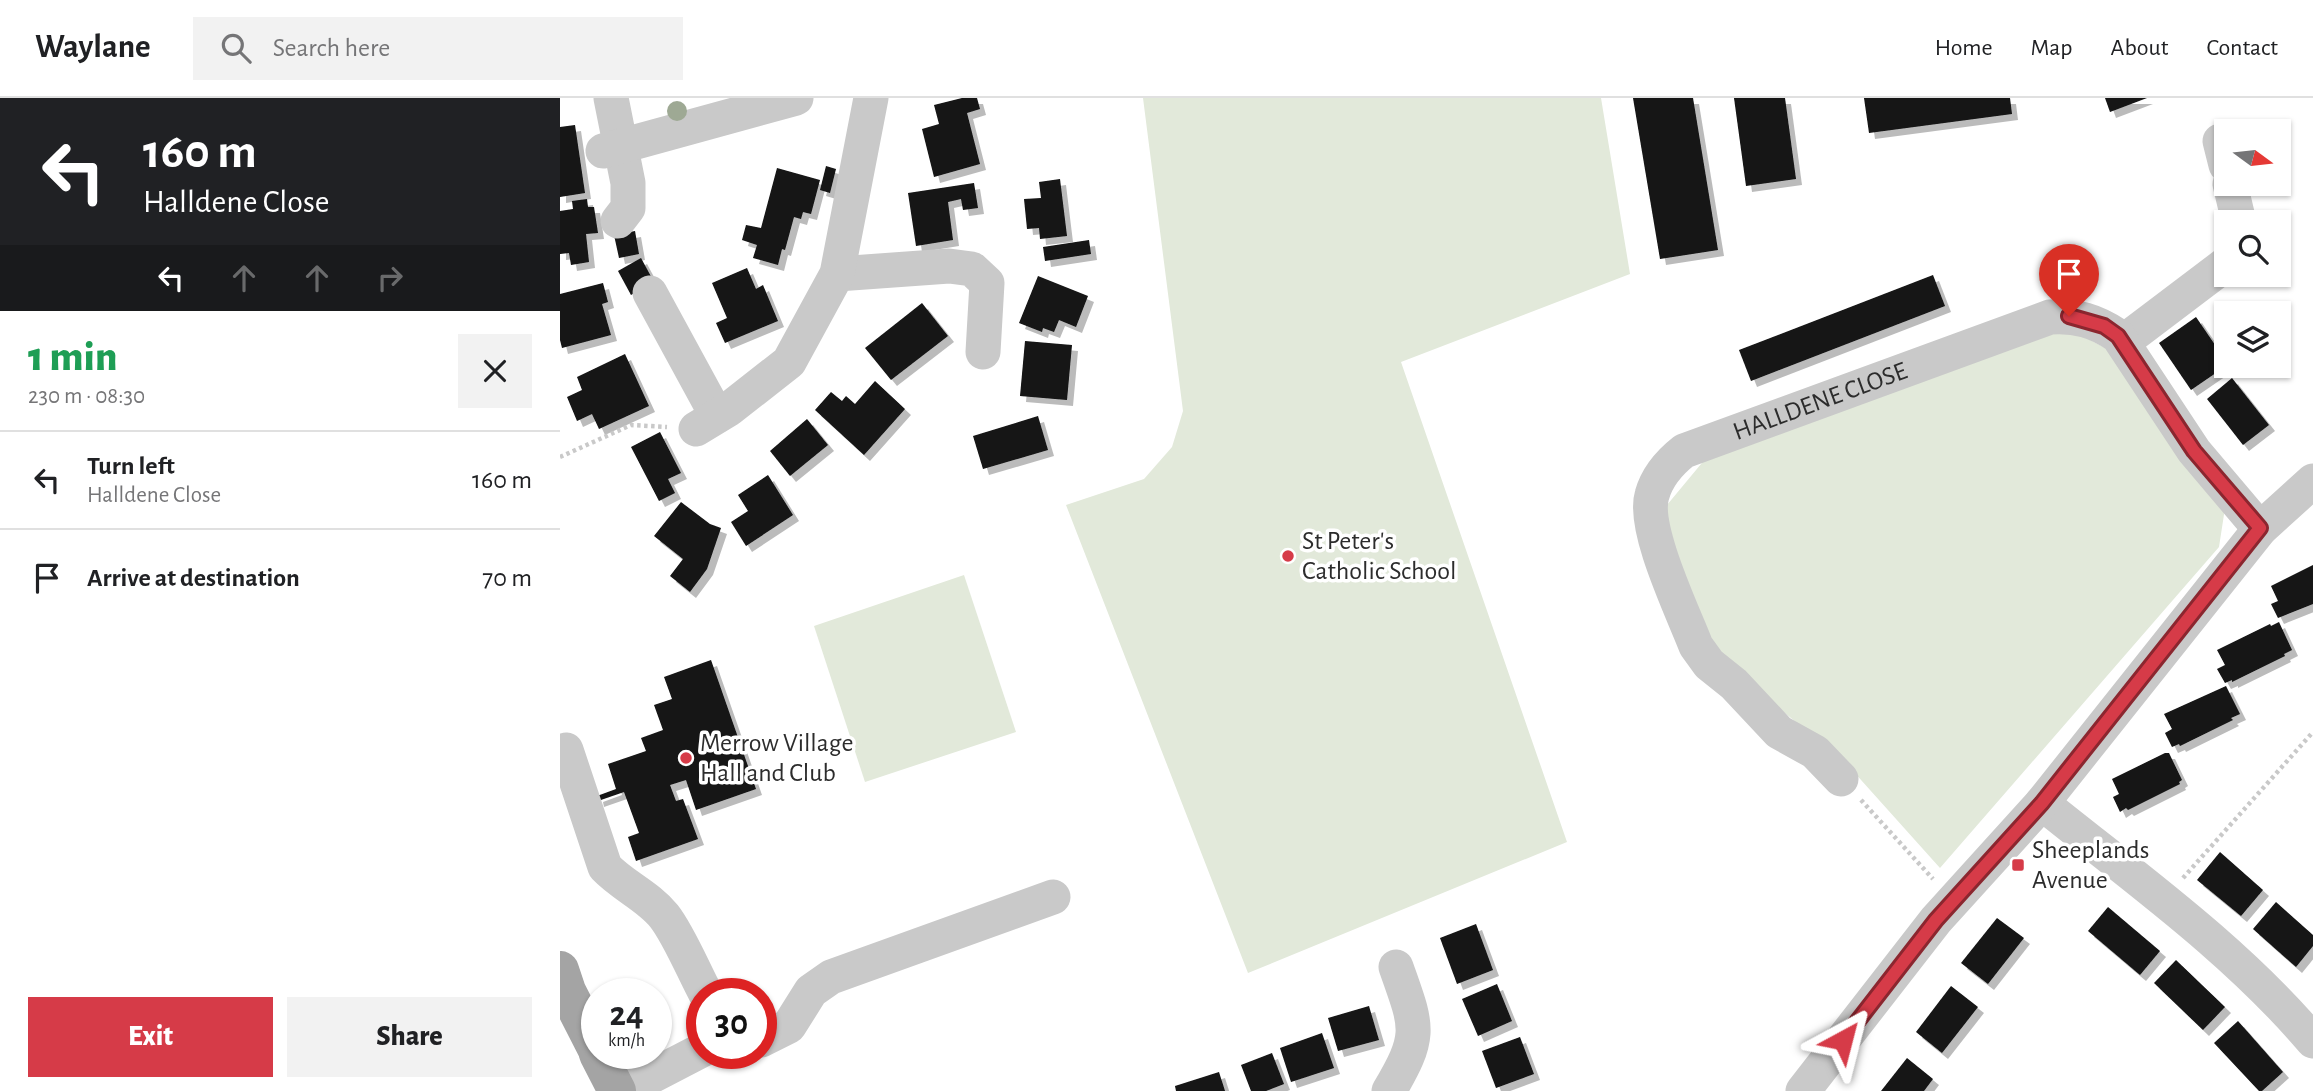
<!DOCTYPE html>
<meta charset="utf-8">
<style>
:root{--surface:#fff;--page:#f2f2f2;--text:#202124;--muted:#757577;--line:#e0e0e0;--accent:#d63b48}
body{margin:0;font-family:"Alegreya Sans",sans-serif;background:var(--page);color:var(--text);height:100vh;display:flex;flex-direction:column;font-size:26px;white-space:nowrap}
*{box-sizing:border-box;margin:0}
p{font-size:23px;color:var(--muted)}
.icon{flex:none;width:38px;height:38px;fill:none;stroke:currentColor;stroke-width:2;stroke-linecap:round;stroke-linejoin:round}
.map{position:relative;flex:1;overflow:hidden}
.panel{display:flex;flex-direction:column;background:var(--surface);width:560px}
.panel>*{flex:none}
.top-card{background:#202124;color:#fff;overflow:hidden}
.needle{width:46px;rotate:105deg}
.buttons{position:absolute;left:1654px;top:21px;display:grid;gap:14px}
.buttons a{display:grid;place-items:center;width:77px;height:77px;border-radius:0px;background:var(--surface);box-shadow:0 2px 5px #0004;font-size:35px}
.speed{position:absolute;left:21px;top:880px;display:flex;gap:14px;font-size:35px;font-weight:700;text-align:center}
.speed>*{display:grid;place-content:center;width:91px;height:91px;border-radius:50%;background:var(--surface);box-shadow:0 2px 5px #0004;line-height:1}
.speed small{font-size:18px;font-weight:400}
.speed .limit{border:10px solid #d22;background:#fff;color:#111}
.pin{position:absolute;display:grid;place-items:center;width:60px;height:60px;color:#fff;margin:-72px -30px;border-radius:50% 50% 50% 0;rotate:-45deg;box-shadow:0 0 7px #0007}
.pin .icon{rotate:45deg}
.me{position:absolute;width:77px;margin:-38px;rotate:38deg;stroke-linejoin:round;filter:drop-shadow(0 0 5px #0008)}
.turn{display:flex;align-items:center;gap:24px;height:147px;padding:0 28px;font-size:32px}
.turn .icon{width:91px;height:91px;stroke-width:2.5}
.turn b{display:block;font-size:49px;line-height:60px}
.lanes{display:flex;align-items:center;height:66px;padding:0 28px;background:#0003;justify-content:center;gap:35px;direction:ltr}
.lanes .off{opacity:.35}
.round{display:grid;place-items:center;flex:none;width:74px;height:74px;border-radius:0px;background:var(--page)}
.summary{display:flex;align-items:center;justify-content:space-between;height:119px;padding:0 28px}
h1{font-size:42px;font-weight:800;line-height:52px;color:#1e9e55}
.primary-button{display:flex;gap:14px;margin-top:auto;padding:14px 28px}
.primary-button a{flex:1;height:80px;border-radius:0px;background:var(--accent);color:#fff;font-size:28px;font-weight:800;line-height:80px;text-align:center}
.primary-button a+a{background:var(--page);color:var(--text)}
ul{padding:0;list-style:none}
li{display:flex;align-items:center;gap:21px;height:98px;padding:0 28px;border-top:2px solid var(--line)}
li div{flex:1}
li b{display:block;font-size:26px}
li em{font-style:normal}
header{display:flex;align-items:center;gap:42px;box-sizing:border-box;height:98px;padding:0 35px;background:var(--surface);border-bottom:2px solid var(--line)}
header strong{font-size:33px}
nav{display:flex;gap:38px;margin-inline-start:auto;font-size:24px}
.search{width:490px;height:63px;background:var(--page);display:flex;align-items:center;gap:18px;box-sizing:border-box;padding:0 24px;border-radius:0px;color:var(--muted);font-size:26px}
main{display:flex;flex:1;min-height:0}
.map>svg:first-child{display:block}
.green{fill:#e2e9da}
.building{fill:#131313;filter:url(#shadow)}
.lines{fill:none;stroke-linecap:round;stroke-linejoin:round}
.path{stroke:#c9c9c9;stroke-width:4.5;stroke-dasharray:3.5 3.5;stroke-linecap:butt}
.minor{stroke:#c9c9c9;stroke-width:35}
.major{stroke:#a4a4a4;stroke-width:38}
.tree{fill:#9ea994}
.route-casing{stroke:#8b262f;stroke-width:18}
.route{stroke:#d63b48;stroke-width:12}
.poi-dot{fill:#d63b48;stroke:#fff;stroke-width:2.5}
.labels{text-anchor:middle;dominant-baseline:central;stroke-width:7;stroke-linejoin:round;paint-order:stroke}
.street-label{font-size:26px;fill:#2c2c2c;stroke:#fff}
.poi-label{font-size:26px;fill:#2c2c2c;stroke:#fff;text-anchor:start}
</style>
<header>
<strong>Waylane</strong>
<div class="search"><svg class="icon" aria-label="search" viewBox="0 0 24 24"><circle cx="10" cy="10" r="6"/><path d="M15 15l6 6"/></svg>Search here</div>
<nav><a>Home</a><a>Map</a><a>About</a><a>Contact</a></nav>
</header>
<main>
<section class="panel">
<div class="top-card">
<div class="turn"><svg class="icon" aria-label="left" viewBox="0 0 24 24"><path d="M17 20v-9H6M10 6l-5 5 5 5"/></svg><div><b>160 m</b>Halldene Close</div></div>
<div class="lanes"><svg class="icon" aria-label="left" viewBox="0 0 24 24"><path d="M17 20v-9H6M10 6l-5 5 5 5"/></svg><svg class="icon off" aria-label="ahead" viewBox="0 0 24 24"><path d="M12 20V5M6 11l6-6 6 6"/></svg><svg class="icon off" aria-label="ahead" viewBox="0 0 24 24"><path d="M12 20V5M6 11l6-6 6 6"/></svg><svg class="icon off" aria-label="right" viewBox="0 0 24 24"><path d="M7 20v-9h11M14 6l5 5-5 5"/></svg></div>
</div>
<div class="summary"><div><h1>1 min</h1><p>230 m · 08:30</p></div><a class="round"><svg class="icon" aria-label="close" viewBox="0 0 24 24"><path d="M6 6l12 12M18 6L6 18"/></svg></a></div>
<ul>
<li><svg class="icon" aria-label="left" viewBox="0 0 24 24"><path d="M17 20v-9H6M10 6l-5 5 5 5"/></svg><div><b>Turn left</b><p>Halldene Close</p></div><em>160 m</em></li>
<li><svg class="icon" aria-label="arrive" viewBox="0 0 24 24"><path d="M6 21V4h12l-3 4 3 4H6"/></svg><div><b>Arrive at destination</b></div><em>70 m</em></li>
</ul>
<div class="primary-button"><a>Exit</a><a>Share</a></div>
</section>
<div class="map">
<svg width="1753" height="993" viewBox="0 0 1753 993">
<defs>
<filter id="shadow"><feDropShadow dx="6" dy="6" stdDeviation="0" flood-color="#0004"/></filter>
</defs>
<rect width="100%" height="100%" fill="#fff"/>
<g class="green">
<path d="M583,0h458l29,176 -229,88 166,480 -319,131 -182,-468 78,-26 28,-32 11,-36z"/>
<path d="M1513,233l40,21 112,156 -6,39 -279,321 -96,-107 -132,-107 -50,-143 44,-53 340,-125z"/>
<path d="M404,477l52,157 -151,50 -51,-156z"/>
</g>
<g class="building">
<path d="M402,0h15l3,11 -13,4 13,51 -46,13 -12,-48 17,-5 -5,-19z"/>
<path d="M1073,0h60l25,152 -58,9z"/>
<path d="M1174,0h51l11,81 -50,7z"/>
<path d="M1304,0h146l2,16 -143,19z"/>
<path d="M1545,0h42l-37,14z"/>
<path d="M15,27l10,68 -25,4v-70z"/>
<path d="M266,68l10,3 -6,24 -10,-3z"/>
<path d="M217,70l43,12 -9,34 -8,-2 -2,7 -7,-2 -9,33 -3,-1 -4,16 -25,-7 4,-13 -15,-5 4,-15 15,3z"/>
<path d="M500,81l7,57 -27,3 -1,-11 -12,1 -3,-30 17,-1 -2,-16z"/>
<path d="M414,85l4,25 -15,2 -2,-11 -13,3 5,38 -37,6 -8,-53z"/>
<path d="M27,101l1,8h6l4,26 -12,1 3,28 -18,3 -2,-12 -9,1v-43l13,-2 -1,-8z"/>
<path d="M75,133l4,23 -20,4 -5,-23z"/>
<path d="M529,142l2,14 -46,7 -2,-14z"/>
<path d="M81,160l13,24 -23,13 -13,-24z"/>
<path d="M187,170l9,21 7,-4 15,36 -53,22 -9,-20 11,-5 -15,-35z"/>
<path d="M1373,177l12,31 -194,75 -12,-31z"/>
<path d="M478,178l50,20 -12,31 -17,-7 -5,12 -11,-4 -1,4 -23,-9z"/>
<path d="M43,185l5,19 -6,2 9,31 -49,13 -2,-8v-46z"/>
<path d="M362,205l26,33 -57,44 -26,-32z"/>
<path d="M1636,219l30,44v5l-35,24 -32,-47z"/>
<path d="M465,243l47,4 -5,55 -47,-4z"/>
<path d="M65,256l24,52 -50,23 -7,-15 -15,7 -10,-24 15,-7 -5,-13z"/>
<path d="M1672,280l37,47 -26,20 -36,-46z"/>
<path d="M315,283l30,28 -41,46 -49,-45 16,-18 11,9 4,-5 9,8z"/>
<path d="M478,318l10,34 -65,19 -10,-33z"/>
<path d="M247,321l21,26 -38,31 -20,-25z"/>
<path d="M100,334l21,41 -13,6 7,14 -16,8 -28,-54z"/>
<path d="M208,377l25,40 -47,31 -15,-24 17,-11 -10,-16z"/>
<path d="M121,404l29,22 11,4 -14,41 -17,23 -20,-16 13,-17 -29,-23z"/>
<path d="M1753,467v39l-35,14 -7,-14 7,-3 -7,-15z"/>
<path d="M1719,524l13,28 -8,4 1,2 -53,26v-2l-7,3 -8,-14 8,-4 -8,-15 53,-26 1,2z"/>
<path d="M151,562l45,129 -60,21 -10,-30 -16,5 6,16 7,-2 15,40 -62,22 -8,-24 11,-4 -15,-41 -26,9 -1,-5 19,-7 -8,-25 38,-13 -5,-13 22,-8 -9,-25 18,-6 -8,-22z"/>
<path d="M1666,588l14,28 -9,4 2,2 -53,26 -1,-2 -7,3 -7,-14 7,-4 -8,-15z"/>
<path d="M1605,655h4l13,27 -3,2 1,2 -52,26 -2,-2 -6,4 -7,-15 6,-3 -7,-15z"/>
<path d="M1660,754l43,38 -22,26 -44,-36z"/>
<path d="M1716,804l37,33v11l-17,21 -43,-38z"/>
<path d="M1548,809l52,44 -20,24 -52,-44z"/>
<path d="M1437,820l27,20 -36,46 -27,-21z"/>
<path d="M916,826l17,46 -36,14 -17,-46z"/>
<path d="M1616,862l49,47 -22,23 -49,-47z"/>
<path d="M937,886l15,37 -34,15 -16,-37z"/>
<path d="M1391,888l27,21 -36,46 -26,-21z"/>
<path d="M809,908l10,34 -41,11 -10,-33z"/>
<path d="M1678,923l45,51 -21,19h-3l-45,-48z"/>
<path d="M762,935l12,35 -43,14 -11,-34z"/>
<path d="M960,939l14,37 -38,14 -14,-37z"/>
<path d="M712,955l12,31 -18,7h-15l-10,-26z"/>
<path d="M1347,960l26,21 -9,12h-43z"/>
<path d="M659,974l6,19h-49l-1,-5z"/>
</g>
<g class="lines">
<g class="path">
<path d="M0,359l71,-32 36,2"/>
<path d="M1301,702l72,79"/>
<path d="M1623,780l130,-146"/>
</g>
<g class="minor">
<path d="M51,0l17,85v25l-10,13"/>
<path d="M1660,43l6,24"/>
<path d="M43,53l193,-53"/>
<path d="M1670,86l9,38"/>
<path d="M277,176l112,-8 23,3 15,14 -4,69"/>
<path d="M90,195l67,123"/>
<path d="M1563,244l103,-78"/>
<path d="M136,331l33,-20 60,-47 48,-88 34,-176"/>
<path d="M6,652l39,117c18,19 43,29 59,49 15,19 30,56 42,78"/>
<path id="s1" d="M1281,681l-26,-27 -36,-20 -45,-48 -25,-20 -13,-18c-13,-34 -54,-118 -44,-151 5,-18 18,-33 32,-44l366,-134c26,-2 46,4 68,19l76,115 66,78"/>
<path d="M1482,705c93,75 193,146 271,238"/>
<path d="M201,942l28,-14 22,-35 20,-14 222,-80"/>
<path d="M63,993l79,-41"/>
<path d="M829,993c34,-57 28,-64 7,-124"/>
<path d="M1243,993l133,-171 106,-117 218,-274 53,-48"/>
</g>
<g class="major">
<path d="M0,872l7,21 30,59"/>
<path d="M38,956l19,37"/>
</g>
</g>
<circle class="tree" cx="117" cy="13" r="10"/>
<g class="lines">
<g class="route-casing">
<path id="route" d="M1283,942l93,-120 106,-117 218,-275 -66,-77 -76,-115 -14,-10 -35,-10"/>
</g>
<use href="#route" class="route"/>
</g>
<g class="poi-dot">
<circle cx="728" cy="458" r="7"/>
<circle cx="126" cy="660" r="7"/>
<rect x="1451" y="760" width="14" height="14" rx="3.5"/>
</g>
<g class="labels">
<g class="street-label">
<text stroke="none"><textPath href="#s1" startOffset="558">HALLDENE CLOSE</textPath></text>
</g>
<g class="poi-label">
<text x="742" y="443">St Peter's<tspan x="742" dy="30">Catholic School</tspan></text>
<text x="140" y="645">Merrow Village<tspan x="140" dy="30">Hall and Club</tspan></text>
<text x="1472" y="752">Sheeplands<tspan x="1472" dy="30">Avenue</tspan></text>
</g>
</g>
</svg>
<div class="buttons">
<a><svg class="needle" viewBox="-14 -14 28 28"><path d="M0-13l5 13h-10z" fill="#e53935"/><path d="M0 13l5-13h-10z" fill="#757577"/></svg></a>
<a><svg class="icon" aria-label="search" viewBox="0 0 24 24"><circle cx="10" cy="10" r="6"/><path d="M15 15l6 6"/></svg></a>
<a><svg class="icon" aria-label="layers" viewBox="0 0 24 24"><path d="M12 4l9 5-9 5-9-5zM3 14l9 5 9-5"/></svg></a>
</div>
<div class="speed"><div>24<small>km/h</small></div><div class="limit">30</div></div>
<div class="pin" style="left:1509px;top:218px;background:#d93025"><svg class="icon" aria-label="arrive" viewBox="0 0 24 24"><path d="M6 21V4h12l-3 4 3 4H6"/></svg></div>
<svg class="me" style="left:1283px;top:942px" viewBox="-20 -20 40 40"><path d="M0-17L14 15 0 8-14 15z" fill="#d63b48" stroke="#fff" stroke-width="4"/></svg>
</div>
</main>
